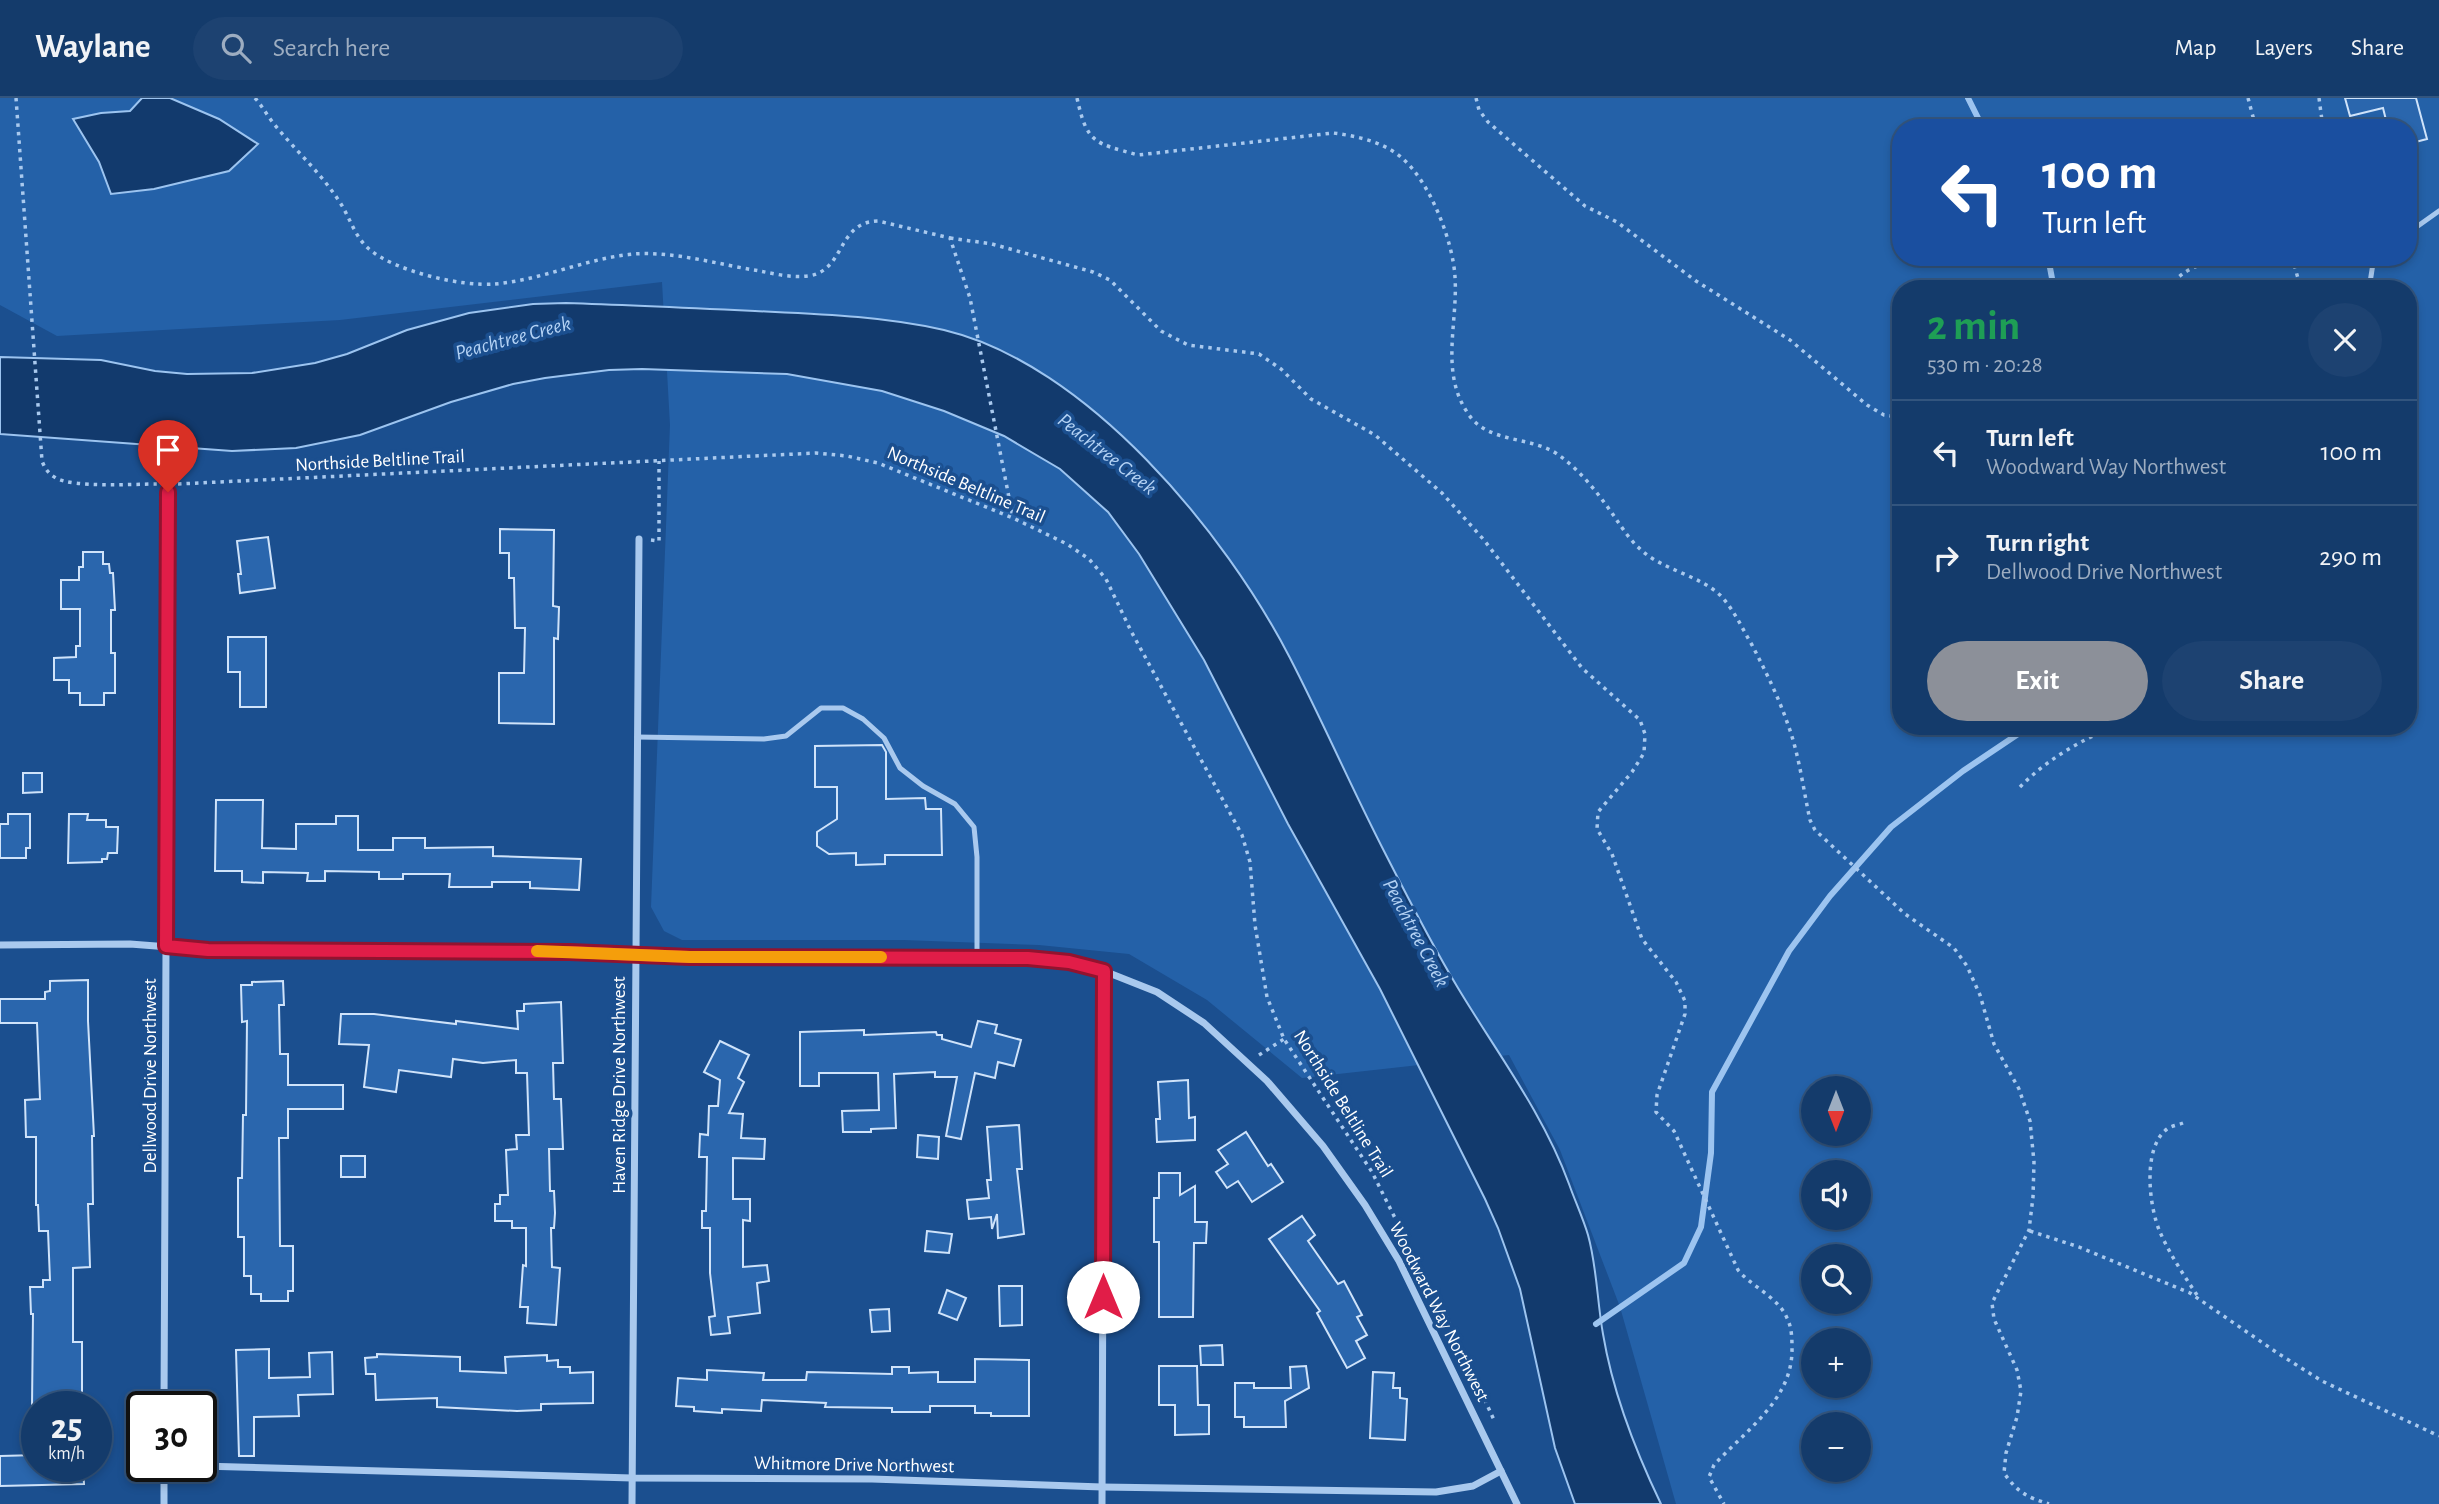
<!DOCTYPE html>
<meta charset="utf-8">
<style>
:root{--surface:#143b6b;--page:#1d4271;--text:#f1f3f6;--muted:#9dadc1;--line:#33557e;--accent:#8c9099}
body{margin:0;font-family:"Alegreya Sans",sans-serif;background:var(--page);color:var(--text);height:100vh;display:flex;flex-direction:column;font-size:26px;white-space:nowrap}
*{box-sizing:border-box;margin:0}
p{font-size:23px;color:var(--muted)}
.icon{flex:none;width:38px;height:38px;fill:none;stroke:currentColor;stroke-width:2;stroke-linecap:round;stroke-linejoin:round}
.map{position:relative;flex:1;overflow:hidden}
.details{position:absolute;left:1892px;top:182px;width:525px;height:455px;display:flex;flex-direction:column;background:var(--surface);border-radius:28px;box-shadow:0 4px 10px #0003,0 0 0 2px var(--line)}
.details>*{flex:none}
.guide{position:absolute;left:1892px;top:21px;width:525px;height:147px;border-radius:28px;box-shadow:0 4px 10px #0003,0 0 0 2px var(--line);background:#1a4fa0;color:#fff;overflow:hidden}
.needle{width:46px;rotate:180deg}
.fabs{position:absolute;left:1801px;top:978px;display:grid;gap:14px}
.fabs a{display:grid;place-items:center;width:70px;height:70px;border-radius:50%;background:var(--surface);box-shadow:0 4px 10px #0003,0 0 0 2px var(--line);font-size:35px}
.speed{position:absolute;left:21px;top:1293px;display:flex;gap:14px;font-size:35px;font-weight:700;text-align:center}
.speed>*{display:grid;place-content:center;width:91px;height:91px;border-radius:50%;background:var(--surface);box-shadow:0 4px 10px #0003,0 0 0 2px var(--line);line-height:1}
.speed small{font-size:18px;font-weight:400}
.speed .limit{border:4px solid #111;border-radius:10px;background:#fff;color:#111}
.pin{position:absolute;display:grid;place-items:center;width:60px;height:60px;color:#fff;margin:-72px -30px;border-radius:50% 50% 50% 0;rotate:-45deg;box-shadow:0 0 7px #0007}
.pin .icon{rotate:45deg}
.me{position:absolute;width:77px;margin:-38px;rotate:0deg;stroke-linejoin:round;filter:drop-shadow(0 0 5px #0008)}
.turn{display:flex;align-items:center;gap:24px;height:147px;padding:0 35px;font-size:32px}
.turn .icon{width:91px;height:91px;stroke-width:2.5}
.turn b{display:block;font-size:49px;line-height:60px}
.round{display:grid;place-items:center;flex:none;width:74px;height:74px;border-radius:37px;background:var(--page)}
.headline{display:flex;align-items:center;justify-content:space-between;height:119px;padding:0 35px}
h1{font-size:42px;font-weight:700;line-height:52px;color:#1e9e55}
.primary-button{display:flex;gap:14px;margin-top:auto;padding:14px 35px}
.primary-button a{flex:1;height:80px;border-radius:42px;background:var(--accent);color:#fff;font-size:28px;font-weight:700;line-height:80px;text-align:center}
.primary-button a+a{background:var(--page);color:var(--text)}
ul{padding:0;list-style:none}
li{display:flex;align-items:center;gap:21px;height:105px;padding:0 35px;border-top:2px solid var(--line)}
li div{flex:1}
li b{display:block;font-size:26px}
li em{font-style:normal}
header{display:flex;align-items:center;gap:42px;box-sizing:border-box;height:98px;padding:0 35px;background:var(--surface);border-bottom:2px solid var(--line)}
header strong{font-size:33px}
nav{display:flex;gap:38px;margin-inline-start:auto;font-size:24px}
.search{width:490px;height:63px;background:var(--page);display:flex;align-items:center;gap:18px;box-sizing:border-box;padding:0 24px;border-radius:38px;color:var(--muted);font-size:26px}
.map>svg:first-child{display:block}
.green{fill:#2461a8;fill-rule:evenodd}
.water{fill:#123a6d;stroke:#9cc4f0;stroke-width:2}
.lines{fill:none;stroke-linecap:round;stroke-linejoin:round}
.stream{stroke:#9cc4f0;stroke-width:6}
.building{fill:#2a66ad;stroke:#cfe3fa;stroke-width:2}
.path{stroke:#a9c9ee;stroke-width:3.5;stroke-dasharray:3.5 5;stroke-linecap:butt}
.lane{stroke:#a9c9ee;stroke-width:5}
.street{stroke:#a9c9ee;stroke-width:7}
.route-casing{stroke:#92132f;stroke-width:18}
.route{stroke:#e11d48;stroke-width:12}
.slow{stroke:#f59e0b;stroke-width:12}
.labels{text-anchor:middle;dominant-baseline:central;stroke-width:7;stroke-linejoin:round;paint-order:stroke}
.street-label{font-size:19px;fill:#fff;stroke:#1b4f8f}
.water-label{font-size:21px;font-style:italic;fill:#b5d3f5;stroke:#1b4f8f}
</style>
<header>
<strong>Waylane</strong>
<div class="search"><svg class="icon" aria-label="search" viewBox="0 0 24 24"><circle cx="10" cy="10" r="6"/><path d="M15 15l6 6"/></svg>Search here</div>
<nav><a>Map</a><a>Layers</a><a>Share</a></nav>
</header>
<div class="map">
<svg width="2439" height="1406" viewBox="0 0 2439 1406">
<rect width="100%" height="100%" fill="#1b4f8f"/>
<path class="green" d="M0,0h2439v1406h-763l-56,-197 -60,-157 -51,-95 -207,23 -95,-78 -78,-46 -90,-9 -135,-5h-222l-18,-9 -13,-24 19,-482 -8,-143 -322,38 -283,16 -57,-31zM1900,30h508v129h-508zM1900,191h508v437h-508zM1813,990h45v46h-45zM1813,1074h45v46h-45zM1813,1158h45v46h-45zM1813,1242h45v46h-45zM1813,1326h45v46h-45z"/>
<g class="water">
<path d="M142,0h28l49,21 39,25 -29,27 -75,18 -43,5 -12,-32 -26,-43 28,-6 29,-2z"/>
<path d="M566,205c63,2 126,5 189,8 63,3 128,5 189,19 143,34 281,202 346,328 33,64 62,131 95,195 23,45 47,92 73,135 39,65 85,125 111,196 6,17 14,34 19,51 9,32 9,66 15,99 10,60 32,116 58,170h-86l-20,-56 -35,-159 -22,-61 -13,-29 -105,-210 -92,-165 -84,-164 -65,-106 -31,-42 -48,-43 -56,-33 -60,-25 -62,-20 -95,-17 -145,-5 -33,1 -64,8 -32,6 -62,18 -91,33 -64,13 -64,3 -232,-17v-77l101,3 54,11 32,3 65,-1 63,-10 32,-9 60,-24 62,-17 64,-9z"/>
</g>
<g class="lines">
<g class="stream">
<path d="M1968,0l15,30"/>
<path d="M2048,159l6,32"/>
<path d="M1596,1226l88,-61 17,-36 10,-74 1,-61 77,-141 41,-55 61,-69 72,-56 67,-45"/>
</g>
</g>
<g class="building">
<path d="M2345,0h71l11,41 -19,5v-16h-20l-5,-20 -33,8z"/>
<path d="M500,431l54,1 -1,76 6,1 -1,32 -4,-1v86l-55,-1v-50h25l1,-45h-10l-1,-50h-5v-25h-9z"/>
<path d="M268,439l7,51 -35,5 -2,-19h3l-4,-33z"/>
<path d="M83,454h20v12h6l1,9h3l2,37h-4v43h4v40h-11v12h-24v-12h-11v-13h-15v-22l22,-1v-11h4v-37h-19v-29h18v-13h4z"/>
<path d="M228,539h38v70h-26v-35h-12z"/>
<path d="M882,647l4,7v47l39,-1 1,11h15l1,46h-57v9l-29,1v-12l-27,1 -12,-8v-14l20,-13v-32h-22v-41z"/>
<path d="M23,675h19v19l-19,1z"/>
<path d="M216,702h47l-1,48 34,1v-25h40v-8h22v34h35v-12h32v10l68,-1v9l88,3 -2,31 -49,-2v-6h-38v5h-43l1,-13h-47v5h-24v-7l-54,-1v10h-18l1,-8 -45,-1v11l-21,-1v-11h-27z"/>
<path d="M8,716h22v34h-4v10h-26v-34h8z"/>
<path d="M69,716h19l-1,6h19v7h12l-1,26h-9l-1,6h-5v3l-34,1z"/>
<path d="M88,882v41l6,115h-2l1,68h-5l2,63 -17,1v74h9v65h-50l1,-93h-2l-1,-27h13v-7h7l-2,-49h-9l-1,-26h-2v-68h-10l-1,-37 15,-1 -3,-76h-37v-24h45v-7l5,-1v-10z"/>
<path d="M283,883l1,24h-5l1,49h8v31h55v24h-55v29h-9l1,108h13v45h-5v10h-27v-7h-10v-18h-7v-39h-6v-59h4l1,-63h3l1,-94 -5,1 -1,-37h11v-3z"/>
<path d="M561,904l2,61h-10l1,36h7l2,50h-14l1,42h4l1,22 -1,15h-3l1,39 8,1 -4,57 -29,-2 1,-16h-8l3,-42 3,1v-38h-14v-7h-17v-17h5v-9h8l-2,-45 11,-1 -1,-14h13l-2,-62h-11v-13l-33,3 -30,-4 -2,18 -52,-7 -3,22 -32,-5 5,-42 -30,-1 2,-30h33l82,10v-3l62,8 -1,-18h7v-7z"/>
<path d="M978,923l19,4 -2,8 26,7 -7,26 -16,-4 -3,16 -20,-5 -14,66 -15,-3 11,-59h-22v-5l-41,2 2,54 -25,1v3h-28l-1,-21 37,-1 -1,-37h-59v13h-19v-54l64,-2v5l72,-3 1,3h5v4l29,8z"/>
<path d="M720,943l29,14 -11,23 6,4 -15,31 14,1 -2,24 24,1 -1,20 -31,-1v41h17v22l-7,-1v47l24,-2 2,16 -12,2 3,30 -32,4 2,16 -19,2 -2,-18 6,-1 -5,-43v-45h-8v-17h4l1,-54h-8l1,-23 8,1 1,-29h9l2,-26 -16,-8z"/>
<path d="M1188,982l1,38 6,-1v23l-38,2 -1,-23h4l-2,-37z"/>
<path d="M1019,1027l3,44h-5l7,65 -26,4 -1,-24 -5,15 -1,-12 -22,2 -2,-19 22,-2 -2,-18h4l-4,-53z"/>
<path d="M1246,1034l22,34 3,-2 12,18 -31,20 -14,-21 -11,7 -11,-16 12,-8 -10,-14z"/>
<path d="M918,1037l21,2 -1,22 -21,-2z"/>
<rect x="341" y="1058" width="24" height="21"/>
<path d="M1159,1075h21v22l15,-9v36h12l-1,21h-12l-1,74h-34v-75h-5v-44h5z"/>
<path d="M1302,1118l13,19 -7,6 30,43 6,-3 18,34 -5,2 10,18 -11,6 9,17 -18,10 -30,-55 3,-2 -51,-72z"/>
<path d="M927,1133l25,3 -3,19 -24,-2z"/>
<path d="M999,1188h23v39l-22,1z"/>
<path d="M947,1192l19,8 -9,22 -18,-7z"/>
<path d="M889,1211l1,22 -18,1 -2,-22z"/>
<path d="M1222,1247l1,20h-22l-1,-19z"/>
<path d="M269,1251v29l41,-1 -1,-24 23,-1 1,42 -35,1 1,21 -45,1v39h-15l-3,-106z"/>
<path d="M377,1256l83,3v14l46,2 -1,-16 42,-2v6l11,-1v7h12v6l23,-1v31l-52,1v6l-24,1 -80,-4v-9l-61,2 -1,-26h-9l-1,-16 12,-1z"/>
<path d="M975,1261l54,1v56h-38v-3h-16v-7h-45v6h-38v-4l-67,-1 1,-4 -64,-3 -1,11 -39,-2v4l-28,-2v-4l-18,-1 2,-28 29,2v-10l57,3 -1,7h43l1,-8 85,2v-7h17v6l29,-1v10h37z"/>
<path d="M1159,1268h38l1,39h11v29l-34,1v-30h-16z"/>
<path d="M1306,1268l3,22 -24,13 1,26h-42v-10h-9v-34h19v5h37l-1,-21z"/>
<path d="M1373,1274l21,1 -1,15h7v10l7,1 -2,41 -35,-2z"/>
<path d="M37,1357v11h46l1,18 -84,2v-30z"/>
</g>
<g class="lines">
<g class="path">
<path d="M16,0l26,363c3,8 7,13 14,17 18,10 77,6 101,6"/>
<path d="M255,0c7,8 12,17 19,26 21,26 46,48 65,77 11,16 15,35 30,48 25,22 93,38 126,35 47,-4 92,-26 139,-30 40,-3 87,11 126,17 15,3 32,7 48,5 38,-5 28,-54 70,-55l72,17 20,60 43,220"/>
<path d="M1077,0c10,46 18,45 61,57l195,-22c24,3 51,9 69,25 28,24 51,83 53,119 3,46 -15,94 12,135 20,33 66,23 93,44 22,16 41,41 56,63 7,10 14,21 23,29 22,22 61,27 82,48 13,14 21,32 31,49 13,25 26,51 35,77 12,31 16,66 23,98l5,10 90,84 49,34 13,18 13,29 14,49 25,45 11,32 4,41 -1,35 -4,33 -37,73 2,16 23,51 4,21 -4,26 -11,36 -2,20c14,20 23,24 45,31"/>
<path d="M1476,0l3,12 9,12 97,84 32,16 79,59 94,59 77,65 17,10 16,2"/>
<path d="M2248,0l8,30"/>
<path d="M2319,0l4,30"/>
<path d="M950,140l42,6 101,28 17,8 51,51 27,14 71,9 22,15 30,30 64,36 67,58 42,47 98,128 58,52 5,14 -1,19 -12,19 -34,40 -1,17 15,25 30,85 34,43 9,19v13l-28,81 -1,17 18,19 64,139c14,17 40,27 49,48 5,10 5,21 5,32 0,50 -47,81 -78,115l-5,12 15,27"/>
<path d="M2292,159l9,32"/>
<path d="M2168,191c22,-31 53,-28 88,-32"/>
<path d="M178,386l638,-31 31,3 31,7 135,55 54,26 22,15 17,20 25,52 111,204 8,27 5,63 12,72 17,42 88,133 36,72"/>
<path d="M651,442l8,1v-80"/>
<path d="M2020,689c26,-27 61,-47 95,-61"/>
<path d="M1259,957l25,-16"/>
<path d="M2183,1025c-5,2 -12,3 -16,6 -25,19 -18,78 -7,103 10,23 25,45 39,66"/>
<path d="M2030,1133l49,16 111,46 89,61 43,27 117,55"/>
<path d="M1421,1172l18,31 55,119"/>
</g>
<g class="lane">
<path d="M2408,135l31,-22"/>
<path d="M2369,191l5,-32"/>
<path d="M637,639l127,2 22,-3 35,-28h22l20,11 21,19 16,30 23,18 32,18 19,23 3,30v101"/>
</g>
<g class="street">
<path d="M0,847l130,-1 78,6 362,2 120,5 338,1 41,4 35,9 53,21 47,31 63,58 56,65 42,59 34,56 118,243"/>
<path d="M164,1309l4,-915"/>
<path d="M164,1368v38"/>
<path d="M201,1368l431,12 240,1 230,8 334,5 37,-6 28,-15"/>
<path d="M632,1406l7,-965"/>
<path d="M1102,1406l2,-533"/>
</g>
</g>
<g class="lines">
<g class="route-casing">
<path id="route" d="M168,394l-2,454 42,4 362,2 120,5 338,1 41,4 35,9 -1,326"/>
</g>
<use href="#route" class="route"/>
<path class="slow" d="M537,853l153,6h191"/>
</g>
<g class="labels">
<g class="street-label">
<text transform="translate(380 363) rotate(-3)">Northside Beltline Trail</text>
<text transform="translate(966 387) rotate(23)">Northside Beltline Trail</text>
<text transform="translate(150 978) rotate(-90)">Dellwood Drive Northwest</text>
<text transform="translate(619 987) rotate(-90)">Haven Ridge Drive Northwest</text>
<text transform="translate(1343 1006) rotate(58)">Northside Beltline Trail</text>
<text transform="translate(1439 1214) rotate(63)">Woodward Way Northwest</text>
<text transform="translate(854 1367) rotate(1)">Whitmore Drive Northwest</text>
</g>
<g class="water-label">
<text transform="translate(513 240) rotate(-15)">Peachtree Creek</text>
<text transform="translate(1107 356) rotate(38)">Peachtree Creek</text>
<text transform="translate(1416 835) rotate(62)">Peachtree Creek</text>
</g>
</g>
</svg>
<div class="fabs">
<a><svg class="needle" viewBox="-14 -14 28 28"><path d="M0-13l5 13h-10z" fill="#e53935"/><path d="M0 13l5-13h-10z" fill="#9dadc1"/></svg></a>
<a><svg class="icon" aria-label="sound" viewBox="0 0 24 24"><path d="M4 9h4l5-4v14l-5-4H4zM17 9q2 3 0 6"/></svg></a>
<a><svg class="icon" aria-label="search" viewBox="0 0 24 24"><circle cx="10" cy="10" r="6"/><path d="M15 15l6 6"/></svg></a>
<a>+</a>
<a>−</a>
</div>
<div class="speed"><div>25<small>km/h</small></div><div class="limit">30</div></div>
<div class="pin" style="left:168px;top:394px;background:#d93025"><svg class="icon" aria-label="arrive" viewBox="0 0 24 24"><path d="M6 21V4h12l-3 4 3 4H6"/></svg></div>
<svg class="me" style="left:1103px;top:1199px" viewBox="-20 -20 40 40"><circle r="19" fill="#fff"/><path d="M0-13L10 11 0 6-10 11z" fill="#e11d48"/></svg>
<div class="guide">
<div class="turn"><svg class="icon" aria-label="left" viewBox="0 0 24 24"><path d="M17 20v-9H6M10 6l-5 5 5 5"/></svg><div><b>100 m</b>Turn left</div></div>
</div>
<section class="details">
<div class="headline"><div><h1>2 min</h1><p>530 m · 20:28</p></div><a class="round"><svg class="icon" aria-label="close" viewBox="0 0 24 24"><path d="M6 6l12 12M18 6L6 18"/></svg></a></div>
<ul>
<li><svg class="icon" aria-label="left" viewBox="0 0 24 24"><path d="M17 20v-9H6M10 6l-5 5 5 5"/></svg><div><b>Turn left</b><p>Woodward Way Northwest</p></div><em>100 m</em></li>
<li><svg class="icon" aria-label="right" viewBox="0 0 24 24"><path d="M7 20v-9h11M14 6l5 5-5 5"/></svg><div><b>Turn right</b><p>Dellwood Drive Northwest</p></div><em>290 m</em></li>
</ul>
<div class="primary-button"><a>Exit</a><a>Share</a></div>
</section>
</div>
